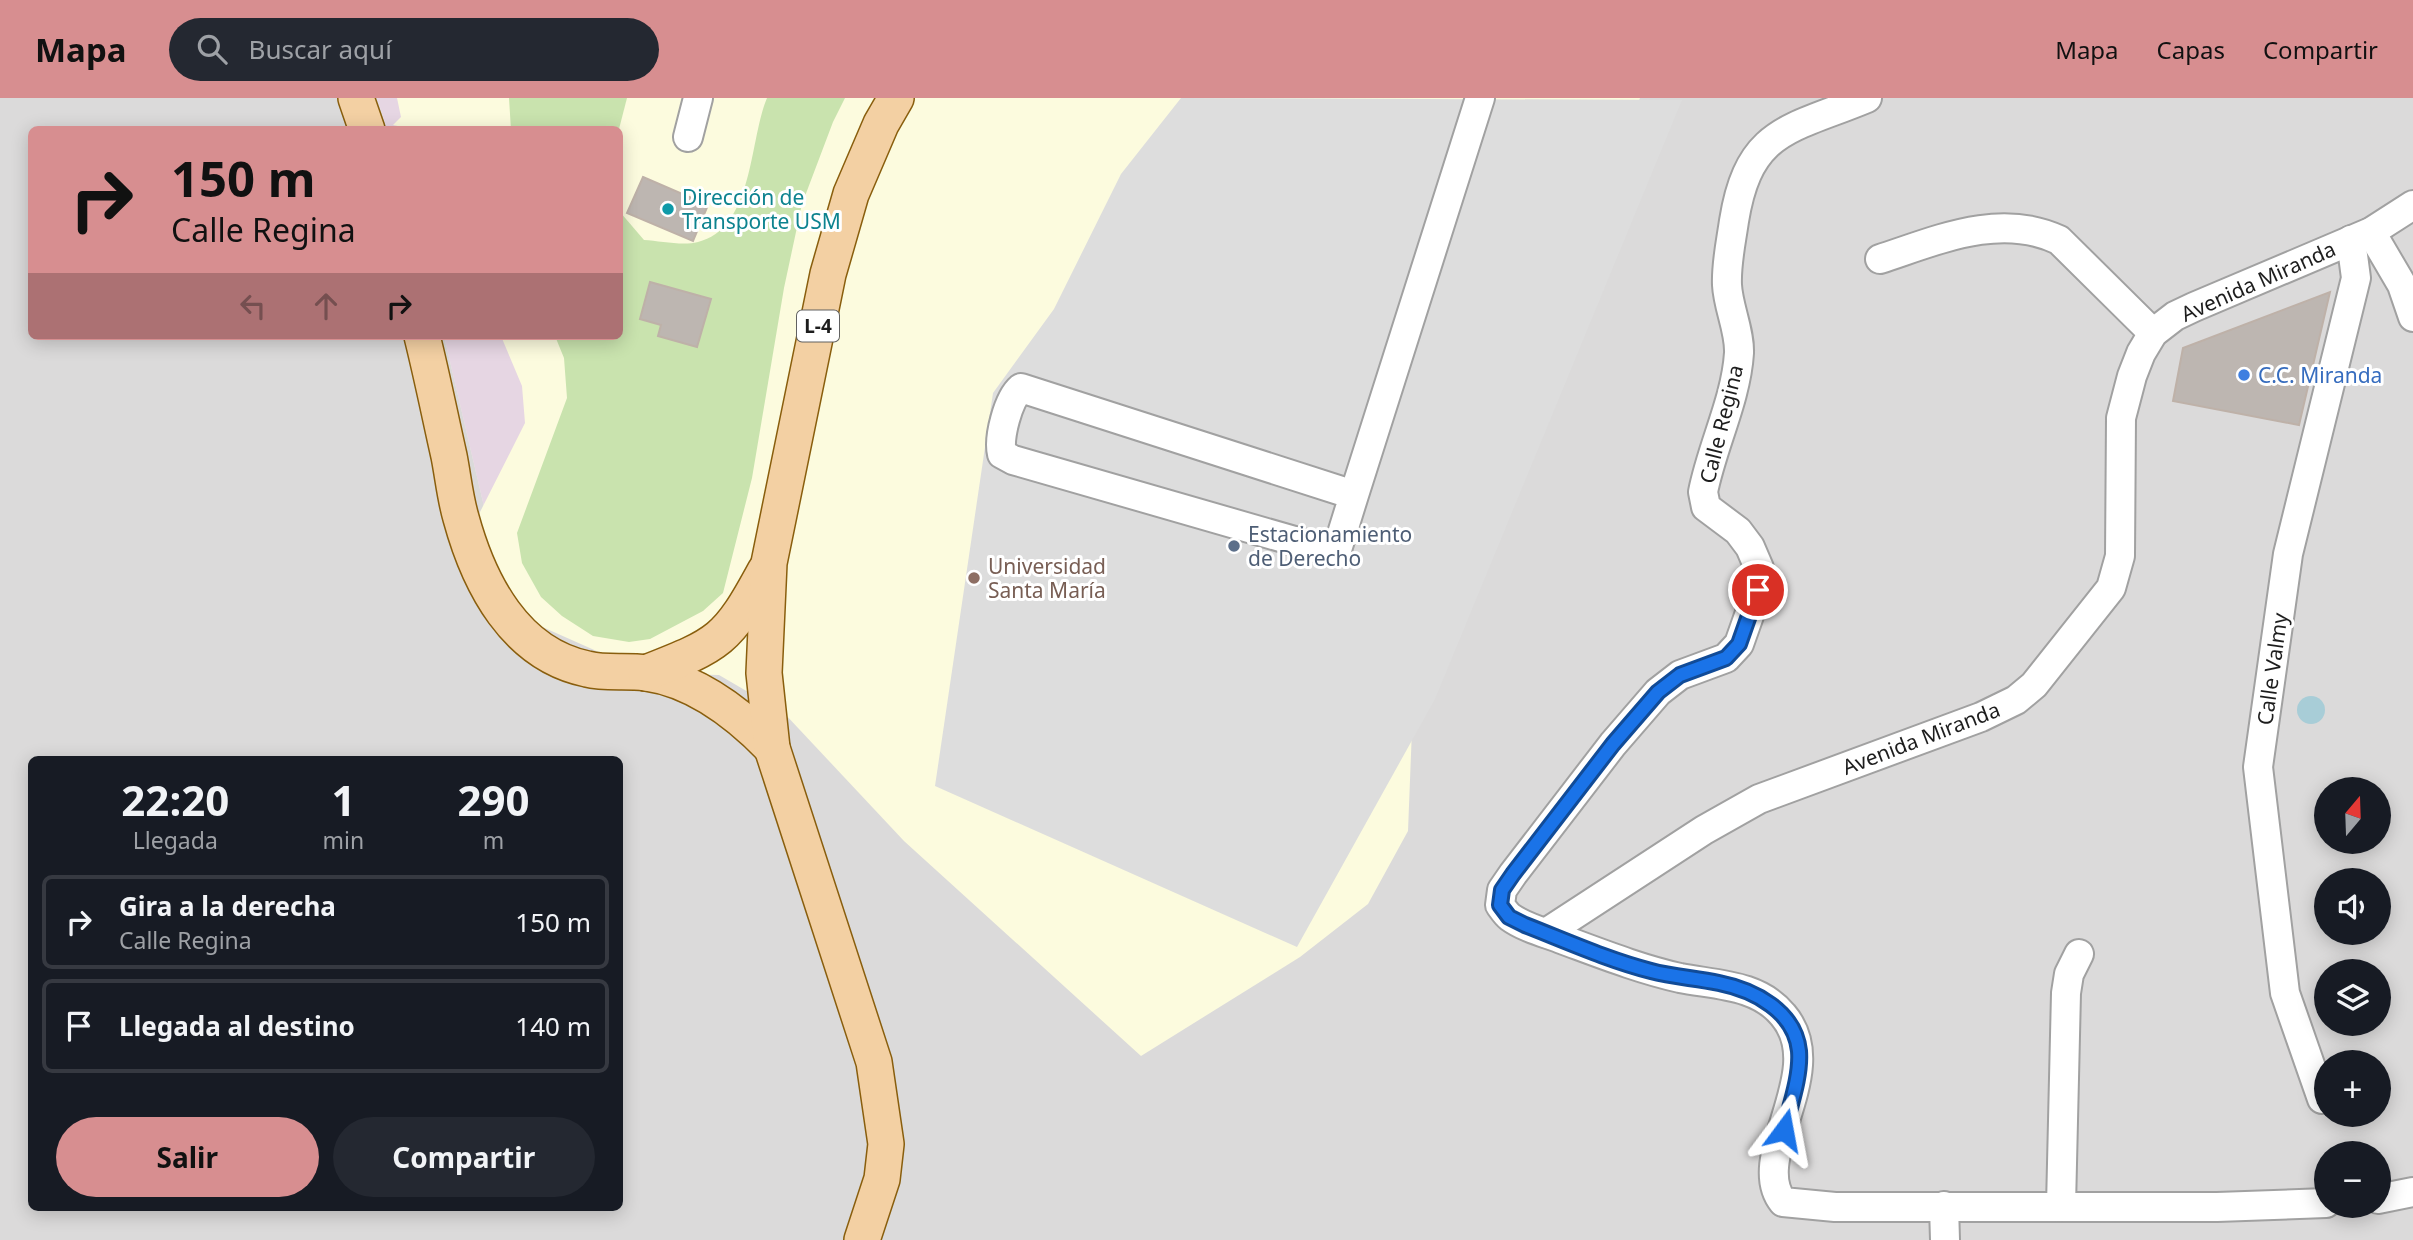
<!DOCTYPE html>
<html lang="es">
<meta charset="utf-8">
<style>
:root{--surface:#171b24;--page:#242831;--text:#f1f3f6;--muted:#9ea1a6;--line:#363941;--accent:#d78e90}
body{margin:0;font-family:"Noto Sans",sans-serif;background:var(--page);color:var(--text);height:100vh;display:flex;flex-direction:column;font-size:26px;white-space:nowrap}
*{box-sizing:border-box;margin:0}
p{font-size:23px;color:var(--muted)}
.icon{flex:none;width:38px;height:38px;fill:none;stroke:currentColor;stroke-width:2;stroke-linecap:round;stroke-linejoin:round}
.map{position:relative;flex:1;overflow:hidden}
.panel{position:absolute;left:28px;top:658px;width:595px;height:455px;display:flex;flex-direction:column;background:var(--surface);border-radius:10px;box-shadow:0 4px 18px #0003}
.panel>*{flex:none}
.top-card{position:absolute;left:28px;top:28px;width:595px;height:214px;border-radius:10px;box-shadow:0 4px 18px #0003;background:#d78e90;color:#111;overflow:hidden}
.needle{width:46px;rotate:19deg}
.fabs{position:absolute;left:2314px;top:679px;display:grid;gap:14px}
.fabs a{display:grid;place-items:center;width:77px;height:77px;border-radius:50%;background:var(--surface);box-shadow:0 4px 18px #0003;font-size:35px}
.pin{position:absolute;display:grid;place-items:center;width:60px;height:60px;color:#fff;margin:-30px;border:4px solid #fff;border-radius:50%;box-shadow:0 2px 7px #0007}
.me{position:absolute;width:77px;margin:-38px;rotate:13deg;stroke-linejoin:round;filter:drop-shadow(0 0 5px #0008)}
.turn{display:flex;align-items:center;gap:24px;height:147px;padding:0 28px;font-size:32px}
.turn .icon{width:91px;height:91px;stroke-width:2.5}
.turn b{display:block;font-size:49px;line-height:60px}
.lanes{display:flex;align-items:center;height:66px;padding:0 28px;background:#0003;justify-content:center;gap:35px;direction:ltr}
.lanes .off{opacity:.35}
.eta{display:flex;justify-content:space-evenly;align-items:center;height:119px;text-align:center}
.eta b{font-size:42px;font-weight:700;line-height:49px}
.primary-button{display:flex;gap:14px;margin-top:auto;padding:14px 28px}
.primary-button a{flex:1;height:80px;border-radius:42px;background:var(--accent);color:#111;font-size:28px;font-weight:700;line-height:80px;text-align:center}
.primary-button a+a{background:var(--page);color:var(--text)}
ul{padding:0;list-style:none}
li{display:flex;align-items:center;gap:21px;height:94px;margin:0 14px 10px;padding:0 14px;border:4px solid var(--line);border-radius:10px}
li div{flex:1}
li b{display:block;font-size:26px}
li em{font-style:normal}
header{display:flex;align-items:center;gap:42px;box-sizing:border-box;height:98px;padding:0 35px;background:var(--accent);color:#111}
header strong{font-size:33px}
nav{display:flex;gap:38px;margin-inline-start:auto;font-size:24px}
.search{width:490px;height:63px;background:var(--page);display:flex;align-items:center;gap:18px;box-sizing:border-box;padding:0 24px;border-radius:38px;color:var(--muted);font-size:26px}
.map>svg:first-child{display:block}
.residential{fill:#dbdada;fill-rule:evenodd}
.industrial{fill:#e6d6e3}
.education{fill:#fcfbde}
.grass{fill:#c9e3ae}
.parking{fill:#ddd}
.water{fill:#a8cdd7}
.building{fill:#bdb6b1;stroke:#beb1a8;stroke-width:2}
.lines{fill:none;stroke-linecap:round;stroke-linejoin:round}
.minor-casing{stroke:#a1a1a1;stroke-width:32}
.major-casing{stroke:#895e0d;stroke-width:38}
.minor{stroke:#fff;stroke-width:28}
.major{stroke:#f3d0a3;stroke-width:35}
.route-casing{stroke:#114b97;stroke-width:18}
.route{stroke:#1a73e8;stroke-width:12}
.culture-dot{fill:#0f9aa8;stroke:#fff;stroke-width:2.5}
.shop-dot{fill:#3f7fe0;stroke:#fff;stroke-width:2.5}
.service-dot{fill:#5c6f8a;stroke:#fff;stroke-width:2.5}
.education-dot{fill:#8d6e63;stroke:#fff;stroke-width:2.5}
.labels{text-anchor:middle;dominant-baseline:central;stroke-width:6;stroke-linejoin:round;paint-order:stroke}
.shield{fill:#fff;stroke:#616161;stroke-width:2}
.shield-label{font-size:19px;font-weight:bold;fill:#1d1d1d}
.culture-label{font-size:21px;fill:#0d838f;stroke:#fff;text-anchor:start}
.street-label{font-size:21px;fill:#1d1d1d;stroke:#fff}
.shop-label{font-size:21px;fill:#366cbe;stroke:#fff;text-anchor:start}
.service-label{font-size:21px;fill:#4e5e75;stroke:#fff;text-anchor:start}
.education-label{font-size:21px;fill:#785e54;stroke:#fff;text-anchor:start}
</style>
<header>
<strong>Mapa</strong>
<div class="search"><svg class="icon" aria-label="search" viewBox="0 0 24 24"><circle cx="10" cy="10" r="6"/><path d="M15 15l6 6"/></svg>Buscar aquí</div>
<nav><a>Mapa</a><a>Capas</a><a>Compartir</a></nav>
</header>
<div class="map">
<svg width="2413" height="1142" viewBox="0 0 2413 1142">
<rect width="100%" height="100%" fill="#edeae4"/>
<path class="residential" d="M0,0h377l10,31 -355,1v206h412l42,179 134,-179v-206l-123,-32h1916v1142h-2413zM32,662h588v448h-588zM2326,691h52v53h-52zM2326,782h52v53h-52zM2326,873h52v53h-52zM2326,964h52v53h-52zM2326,1055h52v53h-52z"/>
<g class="industrial">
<path d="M377,0h120l2,31h-112z"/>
<path d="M444,238h100l11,55 -69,124z"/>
</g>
<path class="education" d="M397,0h1243l-226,580 -6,153 -40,73 -68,53 -159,99 -237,-215 -120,-128 -65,-38 -73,-2 -108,-48 -59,-58 -1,-51 47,-93 -3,-37 -21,-50h119v-206h-203l-24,-5 8,-8z"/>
<g class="grass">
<path d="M509,0h118l-8,31 -108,1z"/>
<path d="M767,0h78l-12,24 -31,82 -18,84 -32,190 -29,115 -20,18 -53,28 -21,3 -36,-6 -31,-20 -21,-19 -19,-34 -5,-30 50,-135 -3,-40 -9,-22h65v-124l24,28c16,1 39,6 54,2 56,-14 51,-102 69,-144z"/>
</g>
<path class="parking" d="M1181,0l501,2 -247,599 -138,248 -362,-161 58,-393 61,-84 67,-135z"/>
<circle class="water" cx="2311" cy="612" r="14"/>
<g class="building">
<path d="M643,79l65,28 -15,36 -66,-28z"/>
<path d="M650,184l61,17 -14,48 -39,-11 3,-11 -21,-6z"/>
<path d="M2330,194l-31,133 -126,-24 10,-53z"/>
</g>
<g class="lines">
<g class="minor-casing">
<g id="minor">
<path d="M1867,0c-77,32 -118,30 -133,123 -3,21 -8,43 -7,64 1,22 13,46 12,68 -3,47 -27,93 -36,139l3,15 32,24 12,16 9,21 -1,22 -19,54 -13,14 -46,17 -22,17 -45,52 -100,130 -11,16 -2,15c3,4 6,9 10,12 15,11 37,16 54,23 38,14 76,29 116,38 35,7 78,6 103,37 48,56 -36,142 0,187l52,5h382l109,-4"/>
<path d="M688,39l10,-39"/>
<path d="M2371,134l31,53 11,32"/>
<path d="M1880,161c58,-19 120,-47 179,-19l94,93"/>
<path d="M1354,397l-333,-107c-13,11 -23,50 -19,66l11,6 323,93 18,-58 126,-397"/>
<path d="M1546,835l158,-103 55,-31 222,-82 35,-17 18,-15 77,-97 9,-32 1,-138 11,-42 9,-23 12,-20 22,-17 19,-9 177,-75 42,-27"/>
<path d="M2322,1001l-37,-106 -27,-226 30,-213 68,-276 -5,-38"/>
<path d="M2378,1101l35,-7"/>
<path d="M1944,1108l1,34"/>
<path d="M2061,1108l5,-213 3,-19 10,-20"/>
</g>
</g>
<g class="major-casing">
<g id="major">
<path d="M356,0l11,32"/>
<path d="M422,238c10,40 18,80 27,120 4,20 6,42 12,62 18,66 54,136 126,151 20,5 39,1 59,4 50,7 92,40 126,75"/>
<path d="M646,575c74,-29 81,-32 119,-102"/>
<path d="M862,1142l20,-61 4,-35 -12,-82 -102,-314 -8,-75 5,-110 59,-289 23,-80 30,-70 15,-26"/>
</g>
</g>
<use href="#minor" class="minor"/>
<use href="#major" class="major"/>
</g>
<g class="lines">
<g class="route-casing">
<path id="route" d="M1758,492l-19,54 -13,14 -46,17 -22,17 -45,52 -100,130 -11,16 -2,15 9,12 16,8c41,16 83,35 126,46 22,6 45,7 68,12 35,7 76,28 80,68 2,25 -9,55 -15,79"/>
</g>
<use href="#route" class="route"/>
</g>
<circle class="culture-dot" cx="668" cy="111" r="7"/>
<circle class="shop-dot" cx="2244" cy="277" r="7"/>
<circle class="service-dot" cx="1234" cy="448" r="7"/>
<circle class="education-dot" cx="974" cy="480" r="7"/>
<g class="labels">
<rect class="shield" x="797" y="212.5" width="42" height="31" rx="5"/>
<g class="shield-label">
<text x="818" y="228">L-4</text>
</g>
<g class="culture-label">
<text x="682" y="99">Dirección de<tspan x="682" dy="24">Transporte USM</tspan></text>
</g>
<g class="street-label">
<text transform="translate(2258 183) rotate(-24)">Avenida Miranda</text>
<text transform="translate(1721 326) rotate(-76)">Calle Regina</text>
<text transform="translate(2272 571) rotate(-82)">Calle Valmy</text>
<text transform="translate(1921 640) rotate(-21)">Avenida Miranda</text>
</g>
<g class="shop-label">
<text x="2258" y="277">C.C. Miranda</text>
</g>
<g class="service-label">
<text x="1248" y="436">Estacionamiento<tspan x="1248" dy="24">de Derecho</tspan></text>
</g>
<g class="education-label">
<text x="988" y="468">Universidad<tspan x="988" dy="24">Santa María</tspan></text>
</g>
</g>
</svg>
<div class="fabs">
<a><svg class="needle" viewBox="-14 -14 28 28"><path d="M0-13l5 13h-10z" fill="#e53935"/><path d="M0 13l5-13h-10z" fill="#9ea1a6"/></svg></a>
<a><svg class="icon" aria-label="sound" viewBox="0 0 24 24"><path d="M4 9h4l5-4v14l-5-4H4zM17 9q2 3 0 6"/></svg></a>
<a><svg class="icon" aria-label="layers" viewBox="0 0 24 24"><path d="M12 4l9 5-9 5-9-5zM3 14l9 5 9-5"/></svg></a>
<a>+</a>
<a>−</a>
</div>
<div class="pin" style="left:1758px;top:492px;background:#d93025"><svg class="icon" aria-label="arrive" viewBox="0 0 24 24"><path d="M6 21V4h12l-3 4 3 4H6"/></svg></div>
<svg class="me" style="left:1784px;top:1032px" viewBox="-20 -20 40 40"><path d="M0-17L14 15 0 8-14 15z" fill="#1a73e8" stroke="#fff" stroke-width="4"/></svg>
<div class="top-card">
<div class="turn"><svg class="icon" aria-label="right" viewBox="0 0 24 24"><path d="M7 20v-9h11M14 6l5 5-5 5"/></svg><div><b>150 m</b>Calle Regina</div></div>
<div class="lanes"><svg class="icon off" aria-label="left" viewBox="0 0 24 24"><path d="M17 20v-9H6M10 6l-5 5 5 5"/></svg><svg class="icon off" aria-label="ahead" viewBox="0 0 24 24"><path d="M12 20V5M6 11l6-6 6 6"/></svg><svg class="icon" aria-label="right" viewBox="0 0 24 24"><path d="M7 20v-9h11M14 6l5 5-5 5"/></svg></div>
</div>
<section class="panel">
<div class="eta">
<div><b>22:20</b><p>Llegada</p></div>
<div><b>1</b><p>min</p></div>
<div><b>290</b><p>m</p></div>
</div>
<ul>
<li><svg class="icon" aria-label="right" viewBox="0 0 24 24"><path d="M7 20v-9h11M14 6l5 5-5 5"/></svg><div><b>Gira a la derecha</b><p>Calle Regina</p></div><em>150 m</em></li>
<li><svg class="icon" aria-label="arrive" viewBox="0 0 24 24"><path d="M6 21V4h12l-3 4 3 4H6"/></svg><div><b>Llegada al destino</b></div><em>140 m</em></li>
</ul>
<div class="primary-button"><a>Salir</a><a>Compartir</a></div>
</section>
</div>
